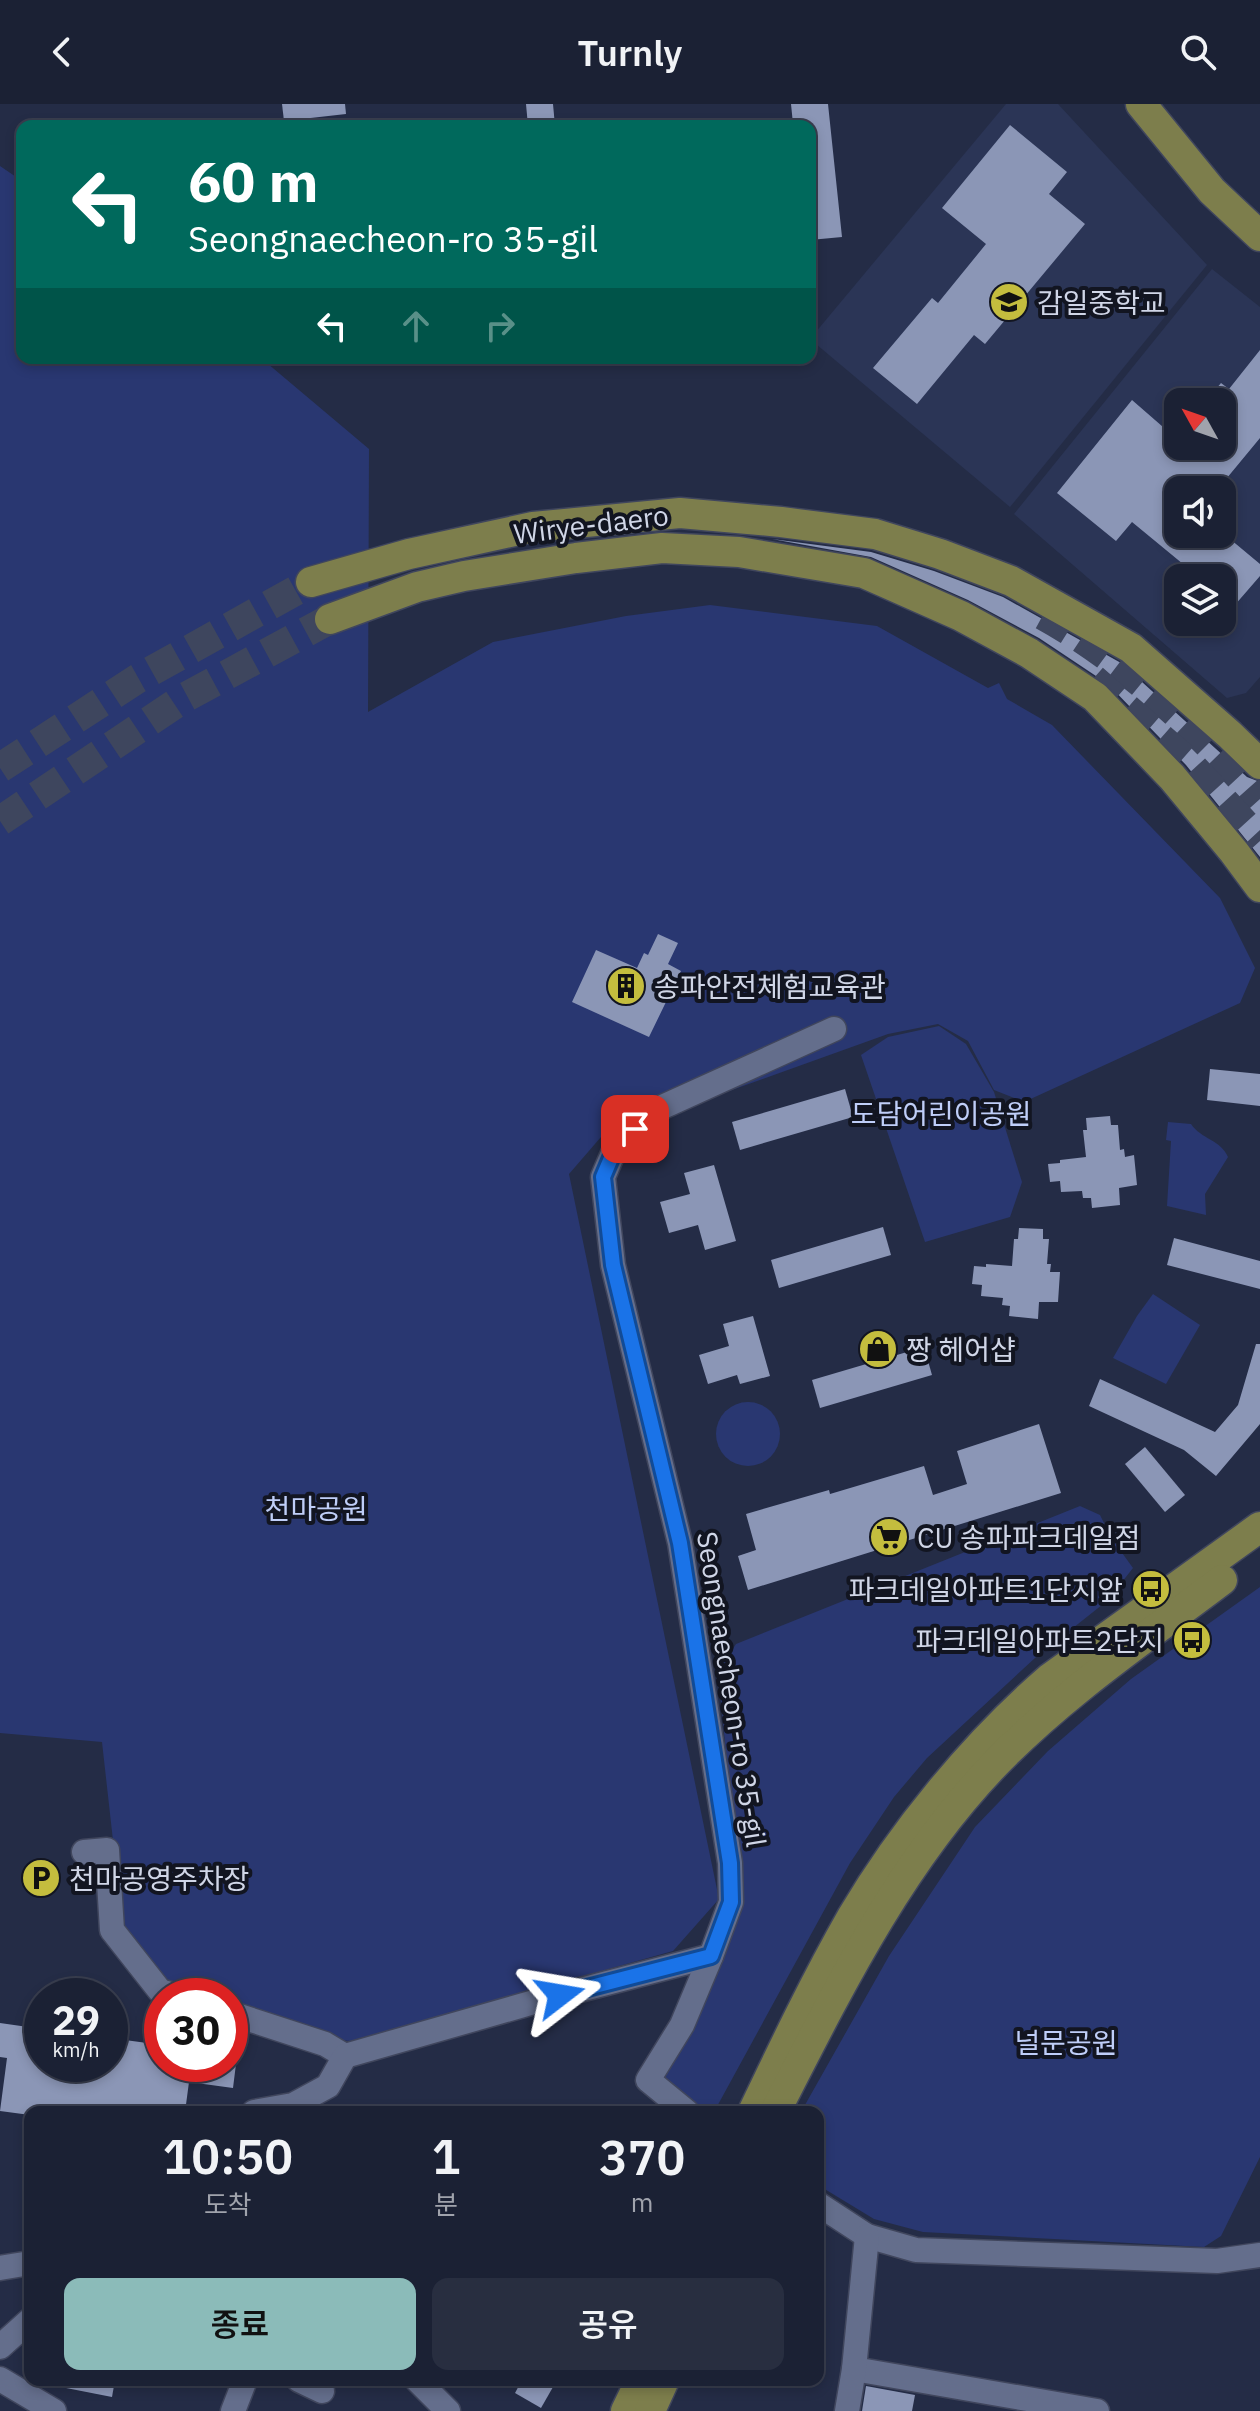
<!DOCTYPE html>
<html lang="ko">
<meta charset="utf-8">
<style>
:root{--surface:#1b2134;--page:#282e40;--text:#f1f3f6;--muted:#a0a3ac;--line:#393e4f;--accent:#8bbbb9}
body{margin:0;font-family:"IBM Plex Sans","Noto Sans KR",sans-serif;background:var(--page);color:var(--text);height:100vh;display:flex;flex-direction:column;font-size:30px;white-space:nowrap}
*{box-sizing:border-box;margin:0}
p{font-size:26px;color:var(--muted)}
.icon{flex:none;width:44px;height:44px;fill:none;stroke:currentColor;stroke-width:2;stroke-linecap:round;stroke-linejoin:round}
.map{position:relative;flex:1;overflow:hidden}
.panel{position:absolute;left:24px;top:2002px;width:800px;height:280px;display:flex;flex-direction:column;background:var(--surface);border-radius:16px;box-shadow:0 4px 12px #0003,0 0 0 2px var(--line)}
.panel>*{flex:none}
.hud{position:absolute;left:16px;top:16px;width:800px;height:244px;border-radius:16px;box-shadow:0 4px 12px #0003,0 0 0 2px var(--line);background:#00695c;color:#fff;overflow:hidden}
.needle{width:52px;rotate:310deg}
.buttons{position:absolute;left:1164px;top:284px;display:grid;gap:16px}
.buttons a{display:grid;place-items:center;width:72px;height:72px;border-radius:16px;background:var(--surface);box-shadow:0 4px 12px #0003,0 0 0 2px var(--line);font-size:40px}
.speed{position:absolute;left:24px;top:1874px;display:flex;gap:16px;font-size:40px;font-weight:700;text-align:center}
.speed>*{display:grid;place-content:center;width:104px;height:104px;border-radius:50%;background:var(--surface);box-shadow:0 4px 12px #0003,0 0 0 2px var(--line);line-height:1}
.speed small{font-size:20px;font-weight:400}
.speed .limit{border:12px solid #d22;background:#fff;color:#111}
.pin{position:absolute;display:grid;place-items:center;width:68px;height:68px;color:#fff;margin:-34px;border-radius:16px;box-shadow:0 4px 12px #0006}
.me{position:absolute;width:88px;margin:-44px;rotate:76deg;stroke-linejoin:round;filter:drop-shadow(0 0 6px #0008)}
.turn{display:flex;align-items:center;gap:28px;height:168px;padding:0 40px;font-size:36px}
.turn .icon{width:104px;height:104px;stroke-width:2.5}
.turn b{display:block;font-size:56px;line-height:68px}
.lanes{display:flex;align-items:center;height:76px;padding:0 40px;background:#0003;justify-content:center;gap:40px;direction:ltr}
.lanes .off{opacity:.35}
.eta{display:flex;justify-content:space-evenly;align-items:center;height:136px;text-align:center}
.eta b{font-size:48px;font-weight:600;line-height:56px}
.action{display:flex;gap:16px;margin-top:auto;padding:16px 40px}
.action a{flex:1;height:92px;border-radius:16px;background:var(--accent);color:#111;font-size:32px;font-weight:600;line-height:92px;text-align:center}
.action a+a{background:var(--page);color:var(--text)}
header{display:flex;justify-content:space-between;align-items:center;height:104px;padding:0 40px;background:var(--surface);font-size:36px;font-weight:600}
.map>svg:first-child{display:block}
.built{fill:#2b3556;fill-rule:evenodd}
.green{fill:#293771}
.building{fill:#8b96b6}
.lines{fill:none;stroke-linecap:round;stroke-linejoin:round}
.major-tunnel{stroke:#3e465e;stroke-width:30;stroke-dasharray:30 15;stroke-linecap:butt}
.minor-casing{stroke:#40465d;stroke-width:27}
.major-casing{stroke:#40465d;stroke-width:33}
.minor{stroke:#646e8c;stroke-width:24}
.major{stroke:#7d7e4c;stroke-width:30}
.route-casing{stroke:#114b97;stroke-width:20}
.route{stroke:#1a73e8;stroke-width:14}
.labels{text-anchor:middle;dominant-baseline:central;stroke-width:8;stroke-linejoin:round;paint-order:stroke}
.poi-label{font-size:28px;fill:#d0d6e7;stroke:#121521;text-anchor:start}
.street-label{font-size:28px;fill:#d0d6e7;stroke:#121521}
.park-label{font-size:28px;fill:#bfcef8;stroke:#121521}
</style>
<header><svg class="icon" aria-label="back" viewBox="0 0 24 24"><path d="M15 5l-7 7 7 7"/></svg>Turnly<svg class="icon" aria-label="search" viewBox="0 0 24 24"><circle cx="10" cy="10" r="6"/><path d="M15 15l6 6"/></svg></header>
<div class="map">
<svg width="1260" height="2307" viewBox="0 0 1260 2307">
<rect width="100%" height="100%" fill="#242c46"/>
<g class="built">
<path d="M1006,0h52l149,161 -197,242 -200,-168z"/>
<path d="M1212,165l48,38v370l-14,16 -19,5 -213,-184zM1178,298h44v44h-44zM1178,386h44v44h-44zM1178,474h44v44h-44z"/>
</g>
<g class="green">
<path d="M0,62l22,15v177h239l108,91 -1,263 125,-70 133,-26 84,-11 167,21 111,62 11,-5 8,16 45,26 168,173 35,70 -15,35 -216,99 -30,-12 -26,-49 -30,-17 -50,10 -287,103 -32,37 150,725 -46,52 -323,90 -39,-4 -81,-29v-12h-32l-30,-11 -45,-55 -21,-188 -102,-9z"/>
<path d="M939,922l27,18 28,48 28,90 -12,35 -85,25 -64,-187 27,-18z"/>
<path d="M1168,1018l23,2c10,15 30,16 37,33l-23,37 1,21 -39,-9 4,-65 -5,-1z"/>
<path d="M1153,1190l47,31 -34,59 -53,-26 24,-42z"/>
<circle cx="748" cy="1330" r="32"/>
<path d="M1080,1402l20,9 12,24 21,29 -26,33 -72,57 -108,100 -33,39 -44,66 -136,249h-8l-49,-32 84,-175 -23,-233 18,-28z"/>
<path d="M1260,1483v570l-39,79 -17,11 -281,-15 -49,-13 -56,-34v-73h-17l88,-156 86,-129 73,-76 83,-72z"/>
</g>
<g class="building">
<path d="M282,0h63l1,10 -62,7z"/>
<path d="M526,0h27l2,22h-27z"/>
<path d="M791,0h37l14,133 -32,3v-114h-6v-3l-11,1z"/>
<path d="M1010,21l57,47 -18,22 36,30 -100,120 -11,-9 -57,69 -44,-36 59,-70 6,5 48,-59 -44,-36z"/>
<path d="M1260,246v88l-43,52h-47l8,6v38h46l36,30v12l-26,30 -12,-10v-18h-22l-68,-56 -16,19 -59,-48 75,-93 46,40v6h44v-44h-17l16,-19 8,6z"/>
<path d="M772,435l99,13 63,19 69,26 118,66 126,114 13,5v75l-74,-92 -78,-81 -69,-46 -71,-38 -97,-43z"/>
<path d="M658,830l20,9 -10,21 13,7 -32,66 -77,-35 24,-52 41,18 7,-15 4,2z"/>
<path d="M1210,965l50,5v32l-53,-6z"/>
<path d="M845,985l8,28 -113,33 -8,-28z"/>
<path d="M1110,1012l1,9h7l2,25 4,-1 1,8 9,-2 3,30 -18,3 1,17 -28,3 -1,-10h-8l-1,-7 -21,1 -1,-11 -10,1 -2,-18 12,-1v-3l26,-3 -3,-27h4l-1,-12z"/>
<path d="M714,1061l22,76 -31,9 -7,-25 -29,8 -9,-31 30,-8 -6,-21z"/>
<path d="M883,1123l8,28 -112,33 -8,-28z"/>
<path d="M1019,1124l24,1v10h6l-2,25h4l-1,8h10l-2,30h-19l-1,17 -29,-3 1,-10 -8,-1 1,-7 -22,-2 1,-11 -10,-1 2,-18 12,1v-3l26,2 2,-27h4z"/>
<path d="M1174,1134l86,23v28l-93,-24z"/>
<path d="M753,1212l17,60 -30,8 -3,-9 -29,9 -9,-29 30,-9 -6,-22z"/>
<path d="M1256,1240h4v80l-44,52 -32,-26 -95,-44 11,-27 115,53 23,-27z"/>
<path d="M924,1243l8,28 -112,33 -8,-28z"/>
<path d="M1039,1320l22,69 -313,97 -10,-34 18,-6 -10,-36 83,-24 1,4 94,-28 9,29 34,-11 -10,-33z"/>
<path d="M1145,1343l40,48 -20,17 -40,-48z"/>
<path d="M0,1919l42,6v35h68v-26l52,7v19h74l-3,24 -44,-6 -4,30h-155v3l-30,-4 7,-53 -7,-1z"/>
<path d="M62,2276h53l-3,17 -51,-10z"/>
<path d="M522,2276h35l-16,28 -26,-15z"/>
<path d="M866,2282l49,9 -3,16h-50z"/>
</g>
<g class="lines">
<g class="major-tunnel">
<path d="M1043,511c80,44 157,116 217,184"/>
<path d="M1093,575l95,83 72,79"/>
<path d="M0,664l137,-89 174,-97"/>
<path d="M0,717l184,-123 146,-79"/>
</g>
<g class="minor-casing">
<g id="minor">
<path d="M84,1748l23,-2 5,80 48,61 17,5"/>
<path d="M230,1909l95,31 20,12"/>
<path d="M254,2008l39,-7 35,-19 17,-30 189,-54 177,-46"/>
<path d="M687,2008l-39,-32 34,-55 29,-69 20,-54 -1,-39 -50,-320 -67,-278 -10,-88 11,-26 44,-42 176,-80"/>
<path d="M818,2100l49,32 49,14 301,11 43,-6"/>
<path d="M0,2164l30,-5"/>
<path d="M0,2243l30,-27"/>
<path d="M854,2265l243,42"/>
<path d="M0,2275l54,32"/>
<path d="M299,2276l23,11"/>
<path d="M417,2276l31,31"/>
<path d="M233,2307l12,-31"/>
<path d="M847,2307l7,-42 13,-133"/>
</g>
</g>
<g class="major-casing">
<g id="major">
<path d="M1141,0l71,87 48,45"/>
<path d="M311,478l98,-28 124,-27 147,-14 101,9 94,12 65,20 71,27 120,67 99,87 30,29"/>
<path d="M330,515l87,-32 47,-11 112,-18 86,-10 77,4 125,21 97,43 68,37 66,44 77,80 62,75 26,35"/>
<path d="M753,2008c31,-65 63,-132 99,-195 50,-85 122,-173 197,-238l211,-152"/>
<path d="M775,2008c62,-121 125,-250 221,-349 68,-70 148,-124 226,-183"/>
<path d="M626,2307l15,-31"/>
<path d="M650,2307l14,-31"/>
</g>
</g>
<use href="#minor" class="minor"/>
<use href="#major" class="major"/>
</g>
<g class="lines">
<g class="route-casing">
<path id="route" d="M560,1891l151,-39 20,-54 -1,-39 -50,-320 -67,-278 -10,-88 11,-26 21,-22"/>
</g>
<use href="#route" class="route"/>
</g>
<defs>
<g id="school-disc" transform="scale(2)"><circle r="9.5" fill="#c4bd3e" stroke="#121521"/><path d="M0-5L7-2L0 1L-7-2ZM-4 1L0 2.5L4 1V4Q0 6-4 4Z" fill="#111"/></g>
<g id="building-disc" transform="scale(2)"><circle r="9.5" fill="#c4bd3e" stroke="#121521"/><path d="M-4-6H4V6H1V3H-1V6H-4ZM-2.5-4.3h1.7v1.8h-1.7ZM.8-4.3h1.7v1.8H.8ZM-2.5-1h1.7V.8h-1.7ZM.8-1h1.7V.8H.8Z" fill="#111"/></g>
<g id="shop-disc" transform="scale(2)"><circle r="9.5" fill="#c4bd3e" stroke="#121521"/><path d="M-5-2.5h2.3a2.7 3.5 0 0 1 5.4 0H5L5.5 6h-11ZM-1.5-2.5h3a1.5 2.3 0 0 0-3 0Z" fill="#111"/></g>
<g id="supermarket-disc" transform="scale(2)"><circle r="9.5" fill="#c4bd3e" stroke="#121521"/><path d="M-6-5.5h2.5l.6 2H6L4.5 2H-2.5L-4.4-4H-6ZM-1.5 3.2a1.3 1.3 0 1 0 .1 0ZM3 3.2a1.3 1.3 0 1 0 .1 0Z" fill="#111"/></g>
<g id="bus-disc" transform="scale(2)"><circle r="9.5" fill="#c4bd3e" stroke="#121521"/><path d="M-5-6H5V4H4V6H2V4H-2V6H-4V4H-5ZM-3.5-4V0h7V-4ZM-3.5 1.2v1.5H-2V1.2ZM2 1.2v1.5H3.5V1.2Z" fill="#111"/></g>
<g id="parking-disc" transform="scale(2)"><circle r="9.5" fill="#c4bd3e" stroke="#121521"/><path d="M-3.5-5.5H1a3.5 3.5 0 0 1 0 7H-1V5.5H-3.5ZM-1-3.4V-.6H.8a1.4 1.4 0 0 0 0-2.8Z" fill="#111"/></g>
</defs>
<g fill-rule="evenodd">
<use href="#school-disc" x="1009" y="198"/>
<use href="#building-disc" x="626" y="882"/>
<use href="#shop-disc" x="878" y="1245"/>
<use href="#supermarket-disc" x="889" y="1433"/>
<use href="#bus-disc" x="1151" y="1485"/>
<use href="#bus-disc" x="1192" y="1536"/>
<use href="#parking-disc" x="41" y="1774"/>
</g>
<g class="labels">
<g class="poi-label">
<text x="1037" y="198">감일중학교</text>
<text x="654" y="882">송파안전체험교육관</text>
<text x="906" y="1245">짱 헤어샵</text>
<text x="917" y="1433">CU 송파파크데일점</text>
<text x="1123" y="1485" text-anchor="end">파크데일아파트1단지앞</text>
<text x="1164" y="1536" text-anchor="end">파크데일아파트2단지</text>
<text x="69" y="1774">천마공영주차장</text>
</g>
<g class="street-label">
<text transform="translate(591 420) rotate(-7)">Wirye-daero</text>
<text transform="translate(732 1585) rotate(81)">Seongnaecheon-ro 35-gil</text>
</g>
<g class="park-label">
<text x="941" y="1009">도담어린이공원</text>
<text x="316" y="1404">천마공원</text>
<text x="1066" y="1938">널문공원</text>
</g>
</g>
</svg>
<div class="buttons">
<a><svg class="needle" viewBox="-14 -14 28 28"><path d="M0-13l5 13h-10z" fill="#e53935"/><path d="M0 13l5-13h-10z" fill="#a0a3ac"/></svg></a>
<a><svg class="icon" aria-label="sound" viewBox="0 0 24 24"><path d="M4 9h4l5-4v14l-5-4H4zM17 9q2 3 0 6"/></svg></a>
<a><svg class="icon" aria-label="layers" viewBox="0 0 24 24"><path d="M12 4l9 5-9 5-9-5zM3 14l9 5 9-5"/></svg></a>
</div>
<div class="speed"><div>29<small>km/h</small></div><div class="limit">30</div></div>
<div class="pin" style="left:635px;top:1025px;background:#d93025"><svg class="icon" aria-label="arrive" viewBox="0 0 24 24"><path d="M6 21V4h12l-3 4 3 4H6"/></svg></div>
<svg class="me" style="left:560px;top:1891px" viewBox="-20 -20 40 40"><path d="M0-17L14 15 0 8-14 15z" fill="#1a73e8" stroke="#fff" stroke-width="4"/></svg>
<div class="hud">
<div class="turn"><svg class="icon" aria-label="left" viewBox="0 0 24 24"><path d="M17 20v-9H6M10 6l-5 5 5 5"/></svg><div><b>60 m</b>Seongnaecheon-ro 35-gil</div></div>
<div class="lanes"><svg class="icon" aria-label="left" viewBox="0 0 24 24"><path d="M17 20v-9H6M10 6l-5 5 5 5"/></svg><svg class="icon off" aria-label="ahead" viewBox="0 0 24 24"><path d="M12 20V5M6 11l6-6 6 6"/></svg><svg class="icon off" aria-label="right" viewBox="0 0 24 24"><path d="M7 20v-9h11M14 6l5 5-5 5"/></svg></div>
</div>
<section class="panel">
<div class="eta">
<div><b>10:50</b><p>도착</p></div>
<div><b>1</b><p>분</p></div>
<div><b>370</b><p>m</p></div>
</div>
<div class="action"><a>종료</a><a>공유</a></div>
</section>
</div>
